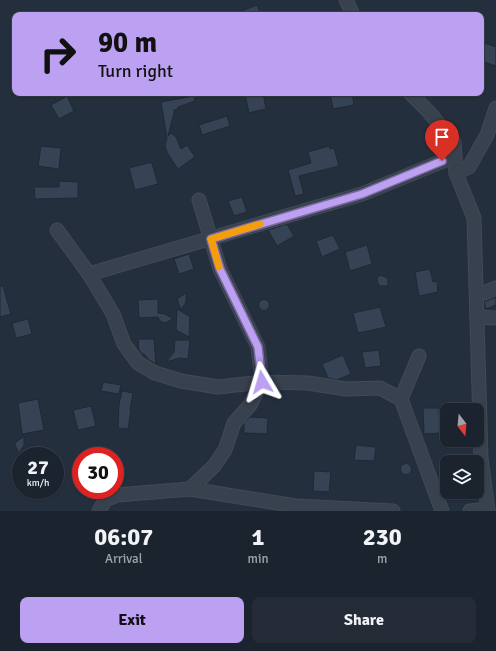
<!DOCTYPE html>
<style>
:root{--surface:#1b232e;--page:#242b36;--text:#f1f3f6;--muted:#a0a4aa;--line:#39404a;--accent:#bca0f2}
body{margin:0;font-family:Signika,sans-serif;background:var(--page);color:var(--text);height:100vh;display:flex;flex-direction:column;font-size:15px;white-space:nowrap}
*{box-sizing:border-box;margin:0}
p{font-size:13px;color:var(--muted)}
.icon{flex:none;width:22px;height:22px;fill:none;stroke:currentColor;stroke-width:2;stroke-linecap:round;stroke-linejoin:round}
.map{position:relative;height:511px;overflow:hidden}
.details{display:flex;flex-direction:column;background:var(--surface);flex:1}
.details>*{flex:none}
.hud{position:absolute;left:12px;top:12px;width:472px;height:84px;border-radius:8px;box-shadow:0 1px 3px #0004,0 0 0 1px var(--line);background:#bca0f2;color:#111;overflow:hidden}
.needle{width:26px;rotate:164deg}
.fabs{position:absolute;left:440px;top:403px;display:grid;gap:8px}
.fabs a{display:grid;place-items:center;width:44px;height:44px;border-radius:8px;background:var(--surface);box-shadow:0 1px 3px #0004,0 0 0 1px var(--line);font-size:20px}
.speed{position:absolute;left:12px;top:447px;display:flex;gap:8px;font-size:20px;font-weight:700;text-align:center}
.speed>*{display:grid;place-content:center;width:52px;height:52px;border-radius:50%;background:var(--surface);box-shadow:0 1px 3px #0004,0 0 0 1px var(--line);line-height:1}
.speed small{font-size:10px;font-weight:400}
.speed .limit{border:6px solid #d22;background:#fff;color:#111}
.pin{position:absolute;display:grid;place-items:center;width:34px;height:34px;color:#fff;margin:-41px -17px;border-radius:50% 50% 50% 0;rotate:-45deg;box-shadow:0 0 4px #0007}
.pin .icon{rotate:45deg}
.me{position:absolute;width:44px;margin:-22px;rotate:353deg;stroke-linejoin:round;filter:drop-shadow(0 0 3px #0008)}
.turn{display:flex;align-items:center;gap:14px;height:84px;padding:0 20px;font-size:18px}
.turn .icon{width:52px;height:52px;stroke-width:2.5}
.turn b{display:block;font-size:28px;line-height:34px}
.eta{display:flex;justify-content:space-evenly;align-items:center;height:68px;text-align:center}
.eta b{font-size:24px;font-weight:700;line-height:28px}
.cta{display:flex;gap:8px;margin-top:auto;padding:8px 20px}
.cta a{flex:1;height:46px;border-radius:8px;background:var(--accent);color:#111;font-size:16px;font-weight:700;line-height:46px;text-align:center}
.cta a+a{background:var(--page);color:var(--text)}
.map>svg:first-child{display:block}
.building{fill:#364354;stroke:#1f2835}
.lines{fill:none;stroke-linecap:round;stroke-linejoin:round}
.minor-casing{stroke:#414a57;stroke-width:15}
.minor{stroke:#38414e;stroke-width:13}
.route-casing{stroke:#7a689d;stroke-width:10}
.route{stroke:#bca0f2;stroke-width:7}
.slow{stroke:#f59e0b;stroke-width:7}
</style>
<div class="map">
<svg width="496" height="511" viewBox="0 0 496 511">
<rect width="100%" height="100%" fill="#242f3e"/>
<g class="building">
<path d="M257,5l4,10h-28v-1z"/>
<path d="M485,43l11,4v19l-15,-5v-6z"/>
<path d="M251,93h12l3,16 -17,4 -4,-19z"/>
<path d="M330,93h22l2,12 -21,4z"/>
<path d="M67,96l7,15 -15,8 -8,-14z"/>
<path d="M194,96l1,5 -17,6v2l-4,1v3l-6,23 3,-3 5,4 5,12 6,-4 8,12 -17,12 -10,-15 -3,-8 2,-8 -6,-36z"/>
<path d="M227,116l3,10 -28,9 -3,-10z"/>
<path d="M41,146l20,2 -2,21 -21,-3z"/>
<path d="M329,146l1,3 4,-1 5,18 -40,10 5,18 -9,2 -7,-26 23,-7 -3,-11z"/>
<path d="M148,163h4l6,21 -23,6 -6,-22z"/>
<path d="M59,181l19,1v16l-43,1 -1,-12h25z"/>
<path d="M242,197l5,15 -13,4 -6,-15z"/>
<path d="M287,224l7,12 -17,10 -9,-16z"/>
<path d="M333,235l7,14 -18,8 -6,-16z"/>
<path d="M367,245l5,19 -22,7 -5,-19z"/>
<path d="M189,254l5,15 -15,5 -5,-15z"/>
<path d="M430,269l3,13 4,-1 1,11 -19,4 -4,-24z"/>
<path d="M379,275l7,2 2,2v7h-8l-2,-2 -1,-5z"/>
<path d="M0,286h3l8,28 -11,3z"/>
<path d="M186,293v9l-5,8 -4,-11z"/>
<path d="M496,297v8l-10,4 -2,-7z"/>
<path d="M158,299v14l7,1 8,5 -8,4 -5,-2 -2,-4 -19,1 -1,-18z"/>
<circle cx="264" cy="305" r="5.5"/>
<path d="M380,307l6,20 -28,6 -5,-20z"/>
<path d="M177,309l12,7 1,2 -1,19 -13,-7z"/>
<path d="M28,319l4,15 -16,4 -4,-15z"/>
<path d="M138,339h16l2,25 -7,-4 -5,-6h-2l-3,-4z"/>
<path d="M175,340h15l-2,19 -8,-1 -14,4 8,-10z"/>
<path d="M379,350l2,16 -16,2 -3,-16z"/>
<path d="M343,355l8,19 -14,6 -9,-2 -6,-14z"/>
<path d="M103,382l18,3 -2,9 -18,-3z"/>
<path d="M122,391l11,2 -3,17h1l-3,19 -10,-1 1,-24z"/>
<path d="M38,399l6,31 -22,4 -4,-31z"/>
<path d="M91,406l5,20 -18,4 -5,-20z"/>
<path d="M423,408h16l1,25 -16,1z"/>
<path d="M250,417l18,1 -1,16 -23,-1v-10z"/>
<path d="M24,436v9l-5,8 -4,-8v-2z"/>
<path d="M356,445l20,2 -2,14 -20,-1z"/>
<circle cx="406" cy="469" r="5.5"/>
<path d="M314,471l17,1 -2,20 -16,-1z"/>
</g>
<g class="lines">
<g class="minor-casing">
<g id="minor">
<path d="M346,0l7,15"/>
<path d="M410,93l18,18 26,31 2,31 18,45 7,240 7,53"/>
<path d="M456,173l13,-6 18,-32 9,-27"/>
<path d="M57,230l32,44 24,40 11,30 14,19 17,10 26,8 37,6 44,-5 46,1 38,6 34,-1 21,11"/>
<path d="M89,274l273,-80 93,-38"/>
<path d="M477,296l19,-8"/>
<path d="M477,317l19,1"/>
<path d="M419,356l-18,43 41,112"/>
<path d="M190,489l106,17 97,5"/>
<path d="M99,511l6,-11 12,-5 73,-6 24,-23 11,-16 9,-27 16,-18 12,-23 -4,-35 -38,-78 -21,-69"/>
<path d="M470,511l18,-2"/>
</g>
</g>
<use href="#minor" class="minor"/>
</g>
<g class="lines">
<g class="route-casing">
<path id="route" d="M262,382l-4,-35 -38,-78 -9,-30 151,-45 80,-33"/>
</g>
<use href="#route" class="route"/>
<path class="slow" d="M219,267l-8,-28 49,-15"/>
</g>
</svg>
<div class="fabs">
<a><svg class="needle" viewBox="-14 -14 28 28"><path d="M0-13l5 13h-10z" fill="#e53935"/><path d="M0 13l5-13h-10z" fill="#a0a4aa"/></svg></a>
<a><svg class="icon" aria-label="layers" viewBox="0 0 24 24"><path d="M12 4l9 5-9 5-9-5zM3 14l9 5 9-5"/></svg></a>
</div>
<div class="speed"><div>27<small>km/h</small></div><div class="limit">30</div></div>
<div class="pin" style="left:442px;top:161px;background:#d93025"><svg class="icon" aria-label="arrive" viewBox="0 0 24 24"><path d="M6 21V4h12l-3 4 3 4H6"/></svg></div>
<svg class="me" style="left:262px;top:382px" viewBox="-20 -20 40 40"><path d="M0-17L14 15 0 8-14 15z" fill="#bca0f2" stroke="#fff" stroke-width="4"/></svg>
<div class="hud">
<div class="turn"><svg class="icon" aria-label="right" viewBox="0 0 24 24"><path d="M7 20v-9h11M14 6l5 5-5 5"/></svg><div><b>90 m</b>Turn right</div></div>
</div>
</div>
<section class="details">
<div class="eta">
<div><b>06:07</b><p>Arrival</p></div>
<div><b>1</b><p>min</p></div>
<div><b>230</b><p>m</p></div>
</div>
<div class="cta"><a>Exit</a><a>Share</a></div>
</section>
